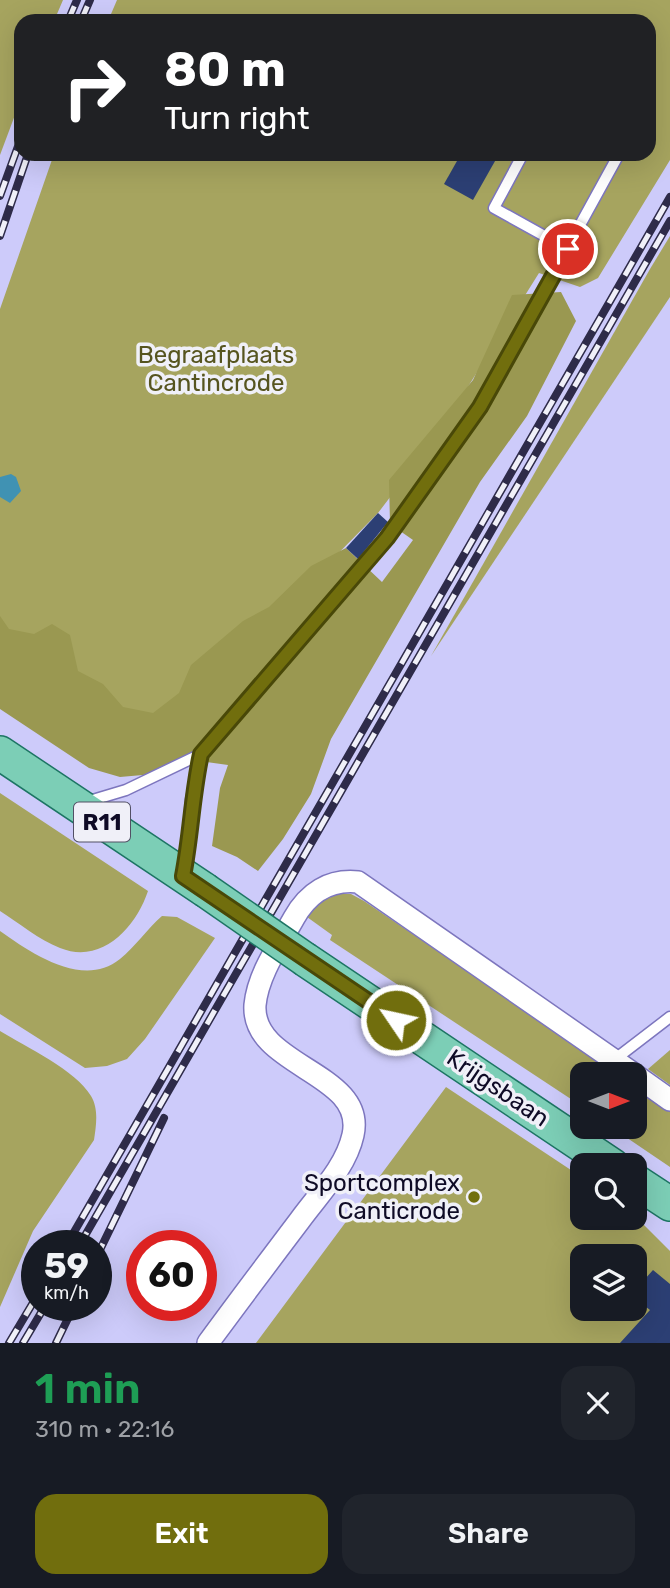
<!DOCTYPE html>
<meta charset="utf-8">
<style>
:root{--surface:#171b24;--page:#20242c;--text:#f1f3f6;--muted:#9ea1a6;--accent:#716e0d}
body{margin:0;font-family:Rubik,sans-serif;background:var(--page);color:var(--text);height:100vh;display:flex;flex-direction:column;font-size:26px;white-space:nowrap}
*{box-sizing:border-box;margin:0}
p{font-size:23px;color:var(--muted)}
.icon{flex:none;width:38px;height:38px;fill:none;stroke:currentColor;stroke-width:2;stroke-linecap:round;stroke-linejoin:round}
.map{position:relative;height:1343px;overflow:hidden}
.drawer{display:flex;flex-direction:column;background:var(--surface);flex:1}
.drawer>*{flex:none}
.top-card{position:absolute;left:14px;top:14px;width:642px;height:147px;border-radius:21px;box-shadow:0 7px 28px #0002;background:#202124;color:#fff;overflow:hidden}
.needle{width:46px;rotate:90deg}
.fabs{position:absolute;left:570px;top:1062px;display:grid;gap:14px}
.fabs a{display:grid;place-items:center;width:77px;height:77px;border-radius:14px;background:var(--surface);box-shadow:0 7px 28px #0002;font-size:35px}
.speed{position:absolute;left:21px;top:1230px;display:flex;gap:14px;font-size:35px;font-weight:700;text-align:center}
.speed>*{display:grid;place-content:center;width:91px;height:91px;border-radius:50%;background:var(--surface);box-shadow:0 7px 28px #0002;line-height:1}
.speed small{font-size:18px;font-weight:400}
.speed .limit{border:10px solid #d22;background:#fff;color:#111}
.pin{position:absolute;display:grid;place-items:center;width:60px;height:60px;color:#fff;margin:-30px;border:4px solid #fff;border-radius:50%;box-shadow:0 2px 7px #0007}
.me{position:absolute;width:77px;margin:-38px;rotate:304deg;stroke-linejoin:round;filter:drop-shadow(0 0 5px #0008)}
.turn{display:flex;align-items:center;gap:24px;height:147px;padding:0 35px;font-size:32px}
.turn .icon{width:91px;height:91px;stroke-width:2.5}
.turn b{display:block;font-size:49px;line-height:60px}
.round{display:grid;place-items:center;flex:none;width:74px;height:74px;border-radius:21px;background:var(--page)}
.head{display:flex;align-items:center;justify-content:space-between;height:119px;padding:0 35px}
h1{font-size:42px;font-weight:600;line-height:52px;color:#1e9e55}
.action{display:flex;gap:14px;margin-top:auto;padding:14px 35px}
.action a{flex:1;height:80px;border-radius:21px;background:var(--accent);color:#fff;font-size:28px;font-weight:600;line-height:80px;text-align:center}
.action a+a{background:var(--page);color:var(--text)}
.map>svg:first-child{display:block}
.green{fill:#a6a45f;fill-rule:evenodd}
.forest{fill:#9a9851}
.water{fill:#4092b3}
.building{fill:#2c3f74}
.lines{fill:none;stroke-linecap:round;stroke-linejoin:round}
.service-casing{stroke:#7d76be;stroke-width:13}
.minor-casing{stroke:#7d76be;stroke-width:24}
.primary-casing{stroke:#1d7564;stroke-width:36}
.service{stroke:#fff;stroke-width:10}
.minor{stroke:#fff;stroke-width:21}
.primary{stroke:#7cceb6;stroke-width:33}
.rail-casing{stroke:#2e2b49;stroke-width:8}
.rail{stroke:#f0f0f8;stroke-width:5;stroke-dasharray:16;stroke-linecap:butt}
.primary-bridge-casing{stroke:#1d7564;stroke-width:36;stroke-linecap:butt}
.primary-bridge{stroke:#7cceb6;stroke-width:33}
.route-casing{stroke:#494808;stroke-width:18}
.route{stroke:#716e0d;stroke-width:12}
.poi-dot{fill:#716e0d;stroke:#f0f0f8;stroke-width:2.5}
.labels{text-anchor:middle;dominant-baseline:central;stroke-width:7;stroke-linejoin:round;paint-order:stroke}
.shield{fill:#f0f0f8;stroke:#525065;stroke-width:2}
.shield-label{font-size:23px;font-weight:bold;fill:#0f0b26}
.park-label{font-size:24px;fill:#56541f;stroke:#f0f0f8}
.street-label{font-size:24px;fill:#0f0b26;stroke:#f0f0f8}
.poi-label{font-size:24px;fill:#0f0b26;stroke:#f0f0f8;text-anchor:end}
</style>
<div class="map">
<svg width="670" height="1343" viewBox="0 0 670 1343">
<rect width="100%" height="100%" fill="#cdcbfa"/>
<g class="green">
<path d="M0,0h63l-9,21h-33v78l-21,56z"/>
<path d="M117,0h553v160l-72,118 -18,9 -41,-14 -100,160 -61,80 -216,219 -162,-95v-328l54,-155h595v-133h-541z"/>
<path d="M670,236v61l-239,359 219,-387z"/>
<path d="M0,793l148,98c-12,36 -46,74 -88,57 -21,-8 -41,-25 -60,-37z"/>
<path d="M339,894h12l13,7 256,173h-37v33l-253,-167 2,-5 -25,-18 6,-13z"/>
<path d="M162,916l15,1 38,21 -70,101 -18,20 -20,7 -22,2 -85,-54v-83c31,22 83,58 120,28 15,-12 27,-30 42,-43z"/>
<path d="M0,1031c26,16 76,39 91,65 8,13 5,30 3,44l-61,91 -33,76z"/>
<path d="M670,1050v35l-22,-16z"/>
<path d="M635,1085l35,24v58l-59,-40h24z"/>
<path d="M446,1087l137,91v40l52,-2 35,35v92h-414zM583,1256h52v53h-52z"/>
</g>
<path class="forest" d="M561,292l15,29 -49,95 -47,66 -149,257 -20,55 -28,45 -25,32 -21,-14 -25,-11 8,-58 8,-23 -43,-6 -31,15 -34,3 -31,-9 -89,-59v-93l9,13 25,5 18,-10 18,11 8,36 25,13 20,23 30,6 26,-20 12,-28 52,-44 26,-14 42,-41 35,-18 36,34 31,-42 -23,-16 -1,-44 84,-100 39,-85z"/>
<path class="water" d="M11,474l5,3 5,14 -11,12 -10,-6v-20z"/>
<g class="building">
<path d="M461,154h38l-26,46 -29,-16z"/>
<path d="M378,513l10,9 -30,37 -12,-11z"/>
<path d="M653,1270l17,14v59h-50l30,-33 -9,-7 4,-5 -9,-9z"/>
</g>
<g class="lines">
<g class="service-casing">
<g id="service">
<path d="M523,154l-29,54 74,41"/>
<path d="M86,802l40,-12 75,-36 186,-216 93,-131 139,-253"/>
<path d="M185,869l6,-69 10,-46"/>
<path d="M614,1060l56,-43"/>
</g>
</g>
<g class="minor-casing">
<g id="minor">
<path d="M635,1075l35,25"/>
<path d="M208,1343c30,-41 61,-82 92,-123 19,-26 46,-53 53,-85 14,-63 -102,-68 -98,-130 3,-31 24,-60 39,-87 14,-25 35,-39 64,-36l276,192"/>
</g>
</g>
<g class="primary-casing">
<g id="primary">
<path d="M0,753l205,137"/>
<path d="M306,960l307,206"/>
<path d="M635,1181l35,23"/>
</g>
</g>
<use href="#service" class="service"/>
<use href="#minor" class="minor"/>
<use href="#primary" class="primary"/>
<g class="rail-casing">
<g id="rail">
<path d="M68,21l9,-21"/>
<path d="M81,21l9,-21"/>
<path d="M0,196l21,-58"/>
<path d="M0,236l28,-82"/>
<path d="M66,1246l604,-1049"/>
<path d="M79,1246l591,-1025"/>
<path d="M96,1258l68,-140"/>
<path d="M9,1343l28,-47"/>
<path d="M23,1343l22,-37"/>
<path d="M56,1343l18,-37"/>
</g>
</g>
<use href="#rail" class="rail"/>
<g class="primary-bridge-casing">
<path id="primary-bridge" d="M205,890l101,70"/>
</g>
<use href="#primary-bridge" class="primary-bridge"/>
</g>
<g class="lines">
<g class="route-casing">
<path id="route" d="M396,1020l-213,-144c8,-41 9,-81 18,-122l186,-216 93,-131 88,-158"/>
</g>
<use href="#route" class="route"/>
</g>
<circle class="poi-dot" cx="474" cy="1197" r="7"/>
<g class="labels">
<rect class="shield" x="74" y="802.5" width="56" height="39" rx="5"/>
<g class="shield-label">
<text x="102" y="822">R11</text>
</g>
<g class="park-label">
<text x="216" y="355">Begraafplaats<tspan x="216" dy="28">Cantincrode</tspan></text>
</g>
<g class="street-label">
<text transform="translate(498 1088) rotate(34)">Krijgsbaan</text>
</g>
<g class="poi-label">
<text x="460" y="1183">Sportcomplex<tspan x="460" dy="28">Canticrode</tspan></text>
</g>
</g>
</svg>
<div class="fabs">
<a><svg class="needle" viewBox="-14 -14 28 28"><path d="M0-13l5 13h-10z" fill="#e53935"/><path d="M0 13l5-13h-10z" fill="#9ea1a6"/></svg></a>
<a><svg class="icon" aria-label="search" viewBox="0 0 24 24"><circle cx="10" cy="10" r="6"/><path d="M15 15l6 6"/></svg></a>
<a><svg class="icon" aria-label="layers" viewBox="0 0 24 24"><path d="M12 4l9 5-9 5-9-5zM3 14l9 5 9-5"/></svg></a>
</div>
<div class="speed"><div>59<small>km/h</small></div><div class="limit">60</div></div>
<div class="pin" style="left:568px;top:249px;background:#d93025"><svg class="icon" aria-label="arrive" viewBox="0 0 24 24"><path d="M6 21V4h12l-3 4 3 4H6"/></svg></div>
<svg class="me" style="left:396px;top:1020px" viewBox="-20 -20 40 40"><circle r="17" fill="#716e0d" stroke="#fff" stroke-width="3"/><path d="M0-11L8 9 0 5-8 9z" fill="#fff"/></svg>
<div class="top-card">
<div class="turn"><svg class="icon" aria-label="right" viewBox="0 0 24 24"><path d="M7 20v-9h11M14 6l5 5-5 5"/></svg><div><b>80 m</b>Turn right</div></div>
</div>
</div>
<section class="drawer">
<div class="head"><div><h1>1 min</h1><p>310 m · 22:16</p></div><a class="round"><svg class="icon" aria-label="close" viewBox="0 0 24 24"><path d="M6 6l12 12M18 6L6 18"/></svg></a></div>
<div class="action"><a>Exit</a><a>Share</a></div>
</section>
